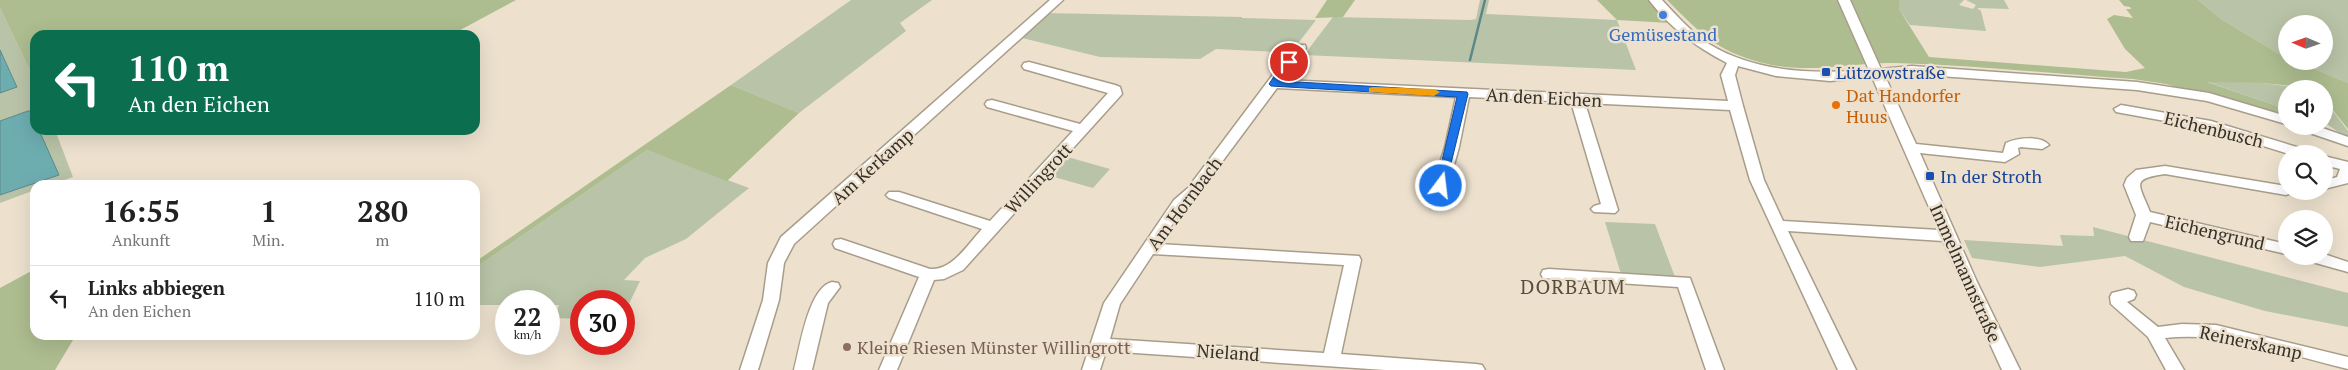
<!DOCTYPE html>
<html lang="de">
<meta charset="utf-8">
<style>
:root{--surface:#fff;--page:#f2f2f2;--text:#222;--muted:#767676;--line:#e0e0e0}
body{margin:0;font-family:"PT Serif",serif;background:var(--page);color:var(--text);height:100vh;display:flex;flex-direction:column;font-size:19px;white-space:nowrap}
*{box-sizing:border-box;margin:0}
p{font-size:16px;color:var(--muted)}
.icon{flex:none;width:28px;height:28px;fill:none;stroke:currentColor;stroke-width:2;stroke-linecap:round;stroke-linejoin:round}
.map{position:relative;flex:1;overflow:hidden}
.details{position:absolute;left:30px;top:180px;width:450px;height:160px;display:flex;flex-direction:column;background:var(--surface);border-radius:15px;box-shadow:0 5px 20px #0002}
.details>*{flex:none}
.hud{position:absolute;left:30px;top:30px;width:450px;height:105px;border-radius:15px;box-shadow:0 5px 20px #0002;background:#0b6e4f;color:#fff;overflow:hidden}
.needle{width:32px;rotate:272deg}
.controls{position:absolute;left:2278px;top:15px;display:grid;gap:10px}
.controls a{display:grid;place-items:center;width:55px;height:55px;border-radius:50%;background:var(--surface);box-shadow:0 5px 20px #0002;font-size:25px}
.speed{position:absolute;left:495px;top:290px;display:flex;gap:10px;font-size:25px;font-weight:700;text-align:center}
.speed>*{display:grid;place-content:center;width:65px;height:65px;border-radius:50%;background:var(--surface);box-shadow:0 5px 20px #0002;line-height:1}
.speed small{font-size:12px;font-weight:400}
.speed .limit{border:8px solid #d22;background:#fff;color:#111}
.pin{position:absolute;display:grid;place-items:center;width:42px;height:42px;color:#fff;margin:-21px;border:2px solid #fff;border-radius:50%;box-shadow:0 1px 5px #0007}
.me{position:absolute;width:55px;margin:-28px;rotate:15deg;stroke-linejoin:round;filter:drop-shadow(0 0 4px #0008)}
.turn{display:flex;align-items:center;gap:18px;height:105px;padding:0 15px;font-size:22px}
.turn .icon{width:65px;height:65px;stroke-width:2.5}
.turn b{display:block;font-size:35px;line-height:42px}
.eta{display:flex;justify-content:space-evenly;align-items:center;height:85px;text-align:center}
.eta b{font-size:30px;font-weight:700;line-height:35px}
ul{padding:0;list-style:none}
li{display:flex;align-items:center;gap:15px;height:65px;padding:0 15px;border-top:1px solid var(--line)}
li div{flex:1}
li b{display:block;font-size:19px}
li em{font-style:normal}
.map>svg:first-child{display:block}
.green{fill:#b9c3a7}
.forest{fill:#adbd8f}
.water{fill:#6dadb0;stroke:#5c8887}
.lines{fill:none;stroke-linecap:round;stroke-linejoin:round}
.stream{stroke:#5c8887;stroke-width:2.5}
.minor-casing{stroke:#a89d8a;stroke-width:3}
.minor{fill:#fff;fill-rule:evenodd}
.route{fill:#1a73e8;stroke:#114b97}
.slow{fill:#f59e0b}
.shop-dot{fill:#3f7fe0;stroke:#ede1ce;stroke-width:2}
.transit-dot{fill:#1a4fb4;stroke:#ede1ce;stroke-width:2}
.food-dot{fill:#e8710a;stroke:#ede1ce;stroke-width:2}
.education-dot{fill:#8d6e63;stroke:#ede1ce;stroke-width:2}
.labels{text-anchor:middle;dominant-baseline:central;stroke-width:5;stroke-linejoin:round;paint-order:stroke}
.shop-label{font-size:18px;fill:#366cbe;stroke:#ede1ce}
.transit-label{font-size:18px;fill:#164399;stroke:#ede1ce;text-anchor:start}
.food-label{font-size:18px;fill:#c56008;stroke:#ede1ce;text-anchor:start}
.street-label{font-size:18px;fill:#353028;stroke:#ede1ce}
.education-label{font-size:18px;fill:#785e54;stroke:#ede1ce;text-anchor:start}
.quarter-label{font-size:20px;letter-spacing:1px;fill:#584e3d;stroke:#ede1ce}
</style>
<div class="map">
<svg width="2348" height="370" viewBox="0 0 2348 370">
<rect width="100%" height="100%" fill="#ede1ce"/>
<g class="green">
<path d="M851,0h81l-32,23 6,8 -107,82 -68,-28z"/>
<path d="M1480,0h9l-3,14 131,6 19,50 -332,-15 29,-38 138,3 5,-1z"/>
<path d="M1899,0h65l-5,5 14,4 3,-4 -10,-5h38l5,9 -32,-1 4,3 5,20 -76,-6 -11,-16z"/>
<path d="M2198,0h150v83l-53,-22h29v-37h-38v34l-65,-39z"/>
<path d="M0,8l35,73v39l-4,-8 -3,-1 -28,10v-28l17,-7 -17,-36z"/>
<path d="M1045,13l197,4v1l74,2 -20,26 -21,6 -59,-3 -16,10 -100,-2 -82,-20z"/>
<path d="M2205,81l57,2 49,6h-25v20z"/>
<path d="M2324,99l24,32v8l-24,-17z"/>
<path d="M39,130h16l18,47 -23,8h-15v5l-35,13v-8l59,-20z"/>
<path d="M647,150l102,38 -63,51 -41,19 -21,22 16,1 -16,33v-13h-43v18l-26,-1 4,-13h-10v-4h-43v4h-31v-37z"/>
<path d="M1064,156l46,13 -17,19 -46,-13z"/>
<path d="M1605,222l50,2 20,53 -54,-3z"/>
<path d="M2093,227l255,66v34l-83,-16 -81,-24 -59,-31 -85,11 -68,-9 -8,-18 99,6 -3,-11 34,1z"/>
</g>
<g class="forest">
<path d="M0,0h516l-65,35h-416v46l-35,-73z"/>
<path d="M1327,0h28l-12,17 -28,1z"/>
<path d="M1597,0h52l21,23 -53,-3z"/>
<path d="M1667,0h232v9l30,48 197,15 19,-4 -20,-19 -18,-30 7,-4 19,3 -7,-9h5l-1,-2 -6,-1 -5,-6h79l23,19 65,39v3h9l53,22v46l-24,-30v-10l-62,-6 -55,-1 79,27v9l-120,-34 -33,-5c-79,-5 -159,-14 -238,-16 -46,-1 -84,12 -132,0 -47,-12 -63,-30 -96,-63z"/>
<path d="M731,85l68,28 -72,68 -80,-31 -172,118v-6z"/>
<path d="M35,269v66h41l-21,35h-55v-82z"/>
</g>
<g class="water">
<path d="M0,50l17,37 -17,6z"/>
<path d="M28,111h3l4,9v10h4l20,45 -59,20v-74z"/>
</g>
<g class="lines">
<path class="stream" d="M1470,60l15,-60"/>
<g class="minor-casing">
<g id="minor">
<path d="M1050,0h13l-269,244 -10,19 -5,37 -21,70h-18l23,-70 5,-37 13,-26z"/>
<path d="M1649,0h13c15,16 29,32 47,44 47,29 107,30 160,26l-31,-70h12l31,69 31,-3 225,16 72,11 77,23v8l-79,-23 -70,-11 -225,-16 -27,2 31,68 87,9 3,-10c11,-5 35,-8 43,2l-7,4 -21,-2 -3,1 1,6 -14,8 -85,-9 57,129 43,88h-18l-59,-129 -155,-10 68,139h-18l-88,-190 -20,-70 -145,-7 33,107 -3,3 -21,-1 -3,-3 3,-3 7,-2 -30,-102 -102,-5 -10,50 -16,58 -3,3h-10l-3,-3 18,-58 11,-50 -179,-9 -79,106 -13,12 -26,38 200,12 2,4 -20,94 135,10 6,1 3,5h-100l-279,-19 -6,19h-18l22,-67 70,-103 14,-12 107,-143h10l1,3 -23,32 445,21 -7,-26 6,-12c-31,-16 -57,-35 -78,-63zM1738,66l38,10 54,5 42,-4 67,153 -156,-9 -19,-41 -21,-74 -8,-31zM1153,254l191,11 -20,88 -214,-14 10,-35z"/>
<path d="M1029,62l86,23 5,2 2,7 -159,176 -19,9 -10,1 -37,90h-18l40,-93 -84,-29 -2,-4 2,-4 6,-1 89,30c22,2 39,-26 52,-40l-93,-31 -3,-3 3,-3h10l91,29 83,-90 -86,-24 -2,-3 2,-3 5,-1 88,24 28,-31 -84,-24 -2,-3 2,-3z"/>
<path d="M2121,105l90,16 99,30 2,3h-23l-80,-25 -93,-17 -2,-3z"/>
<path d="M2296,126h21l31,11v9l-50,-17z"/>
<path d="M2324,156l24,6v21l-24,6v-8l13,-4 3,-8 -16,-4z"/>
<path d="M2165,166l121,20v5h7l-2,2 -5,2 -121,-21c-35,5 -26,10 -15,38l136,32v10l-136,-32 -7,19h-12l-2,-4 7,-22 -12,-30 3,-7 9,-8z"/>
<path d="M2324,254l24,8v10l-43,-12 -2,-4h21z"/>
<path d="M1549,269l141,9 34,92h-18l-28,-83 -135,-9 -2,-4 2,-4z"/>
<path d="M832,282l6,1 2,4 -12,16 -16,67h-18c6,-22 14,-82 38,-88z"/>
<path d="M2128,289l6,2 2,4 -2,4 -7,3 31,25 24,-3 34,1 132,32v12c-59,-14 -121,-38 -183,-31l19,32h-18l-18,-33 -37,-33 -1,-7 2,-4z"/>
</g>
</g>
<use href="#minor" class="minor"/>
</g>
<path class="route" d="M1285,60h4l5,2 -13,19 186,11 1,2 -23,94h-8l-1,-2 21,-89 -186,-11 -2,-2z"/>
<path class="slow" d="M1373,87l61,2 6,3 -6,4 -65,-4v-4z"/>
<circle class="shop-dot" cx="1663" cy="15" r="5"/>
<g class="transit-dot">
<rect x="1821" y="67" width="10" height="10" rx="2.5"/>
<rect x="1925" y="171" width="10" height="10" rx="2.5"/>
</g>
<circle class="food-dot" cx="1836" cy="105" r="5"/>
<circle class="education-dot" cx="847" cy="347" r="5"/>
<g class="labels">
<g class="shop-label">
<text x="1663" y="34">Gemüsestand</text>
</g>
<g class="transit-label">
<text x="1836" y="72">Lützowstraße</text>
<text x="1940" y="176">In der Stroth</text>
</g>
<g class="food-label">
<text x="1846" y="95">Dat Handorfer<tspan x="1846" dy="21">Huus</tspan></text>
</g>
<g class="street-label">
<text transform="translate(1544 97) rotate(3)">An den Eichen</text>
<text transform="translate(2214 129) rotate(14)">Eichenbusch</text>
<text transform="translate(872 166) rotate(-42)">Am Kerkamp</text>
<text transform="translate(1038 178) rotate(-47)">Willingrott</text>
<text transform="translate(1184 203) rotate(-53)">Am Hornbach</text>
<text transform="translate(2215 232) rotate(13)">Eichengrund</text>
<text transform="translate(1966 273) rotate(66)">Immelmannstraße</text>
<text transform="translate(2251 342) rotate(12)">Reinerskamp</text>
<text transform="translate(1228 352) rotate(4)">Nieland</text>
</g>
<g class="education-label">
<text x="857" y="347">Kleine Riesen Münster Willingrott</text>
</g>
<g class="quarter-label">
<text x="1573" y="286">DORBAUM</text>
</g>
</g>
</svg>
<div class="controls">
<a><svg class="needle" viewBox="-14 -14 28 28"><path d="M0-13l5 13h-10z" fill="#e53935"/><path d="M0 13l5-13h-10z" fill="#767676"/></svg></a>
<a><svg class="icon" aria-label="sound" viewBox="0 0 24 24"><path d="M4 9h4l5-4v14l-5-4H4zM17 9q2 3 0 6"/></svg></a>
<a><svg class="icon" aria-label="search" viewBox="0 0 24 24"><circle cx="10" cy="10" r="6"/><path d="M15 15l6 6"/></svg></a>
<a><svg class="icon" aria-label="layers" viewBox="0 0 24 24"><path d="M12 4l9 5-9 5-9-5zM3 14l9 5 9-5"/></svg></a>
</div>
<div class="speed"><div>22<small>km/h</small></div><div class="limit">30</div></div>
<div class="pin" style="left:1289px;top:62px;background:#d93025"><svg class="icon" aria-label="arrive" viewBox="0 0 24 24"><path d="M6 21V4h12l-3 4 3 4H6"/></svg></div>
<svg class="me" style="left:1441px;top:186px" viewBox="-20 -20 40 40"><circle r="17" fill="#1a73e8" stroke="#fff" stroke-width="3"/><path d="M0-11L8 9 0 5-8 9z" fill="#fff"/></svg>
<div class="hud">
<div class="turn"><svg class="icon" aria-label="left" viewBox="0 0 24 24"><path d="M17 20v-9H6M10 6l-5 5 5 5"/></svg><div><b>110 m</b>An den Eichen</div></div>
</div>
<section class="details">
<div class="eta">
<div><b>16:55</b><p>Ankunft</p></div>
<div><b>1</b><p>Min.</p></div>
<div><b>280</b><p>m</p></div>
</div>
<ul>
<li><svg class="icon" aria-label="left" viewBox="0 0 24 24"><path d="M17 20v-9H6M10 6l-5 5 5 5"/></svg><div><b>Links abbiegen</b><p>An den Eichen</p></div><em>110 m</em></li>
</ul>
</section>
</div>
